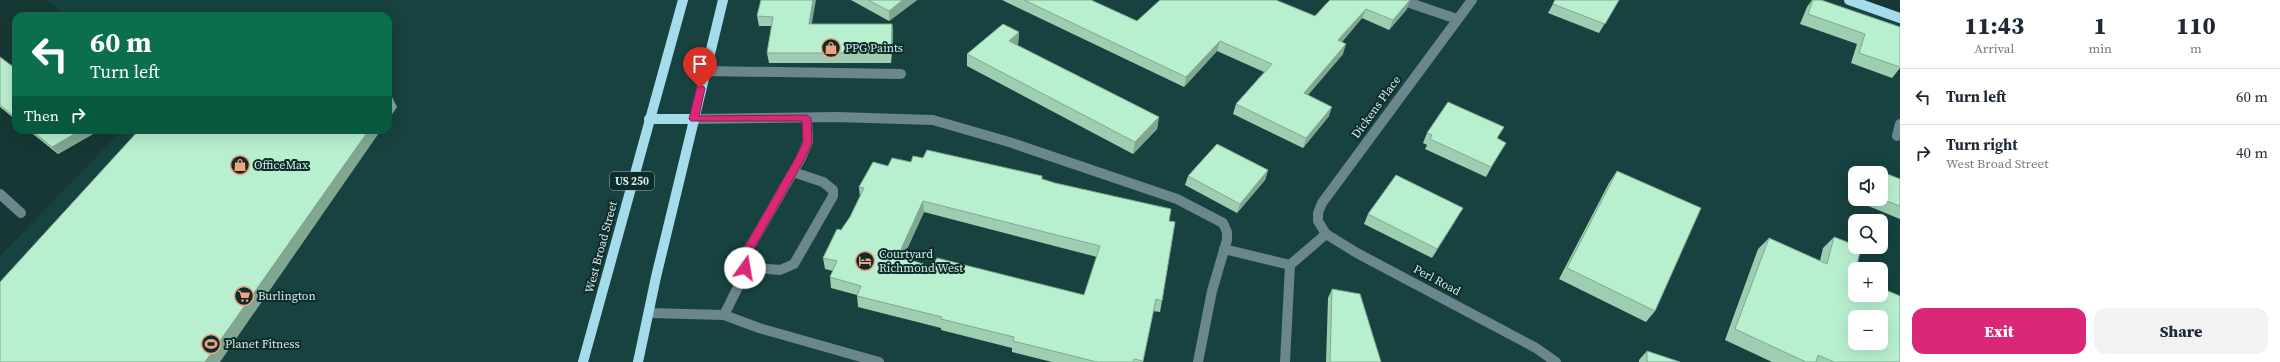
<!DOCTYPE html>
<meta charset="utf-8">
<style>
:root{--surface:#fff;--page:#f2f2f3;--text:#1f2937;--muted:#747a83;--line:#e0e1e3;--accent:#db2777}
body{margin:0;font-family:"Source Serif 4",serif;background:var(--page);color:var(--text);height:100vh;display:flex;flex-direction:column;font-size:15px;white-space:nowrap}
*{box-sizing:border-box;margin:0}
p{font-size:13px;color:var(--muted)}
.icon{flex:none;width:22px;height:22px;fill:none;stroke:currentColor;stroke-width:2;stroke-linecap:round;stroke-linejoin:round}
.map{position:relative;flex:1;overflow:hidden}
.panel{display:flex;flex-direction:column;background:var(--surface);width:380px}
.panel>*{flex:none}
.banner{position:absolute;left:12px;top:12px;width:380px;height:122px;border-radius:12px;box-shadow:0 4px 16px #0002;background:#0b6e4f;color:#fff;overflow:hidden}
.tools{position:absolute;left:1848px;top:166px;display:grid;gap:8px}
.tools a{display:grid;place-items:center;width:40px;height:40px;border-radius:8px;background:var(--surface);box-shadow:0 4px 16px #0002;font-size:20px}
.pin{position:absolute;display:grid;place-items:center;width:34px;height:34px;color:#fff;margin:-41px -17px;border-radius:50% 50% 50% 0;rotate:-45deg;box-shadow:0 0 4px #0007}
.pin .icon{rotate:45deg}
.me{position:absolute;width:44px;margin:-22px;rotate:13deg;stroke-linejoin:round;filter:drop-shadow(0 0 3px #0008)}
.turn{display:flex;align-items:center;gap:14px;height:84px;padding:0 12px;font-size:18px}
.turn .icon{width:52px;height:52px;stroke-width:2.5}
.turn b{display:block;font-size:28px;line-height:34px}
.then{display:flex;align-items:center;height:38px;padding:0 12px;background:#0003;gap:8px;font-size:15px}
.eta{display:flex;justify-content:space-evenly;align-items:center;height:68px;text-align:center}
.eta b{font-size:24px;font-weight:800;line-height:28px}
.button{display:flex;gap:8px;margin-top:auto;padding:8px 12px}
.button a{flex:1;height:46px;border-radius:12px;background:var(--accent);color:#fff;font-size:16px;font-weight:800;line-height:46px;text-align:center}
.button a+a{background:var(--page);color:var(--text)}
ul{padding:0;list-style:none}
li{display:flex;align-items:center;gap:12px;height:56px;padding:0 12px;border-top:1px solid var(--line)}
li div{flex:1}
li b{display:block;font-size:15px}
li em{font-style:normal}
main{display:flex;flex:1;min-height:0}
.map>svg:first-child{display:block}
.built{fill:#17423f;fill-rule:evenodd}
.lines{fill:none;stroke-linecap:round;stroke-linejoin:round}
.minor{stroke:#6c868d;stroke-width:10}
.major{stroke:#a4dceb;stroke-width:10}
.wall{fill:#9eceb2;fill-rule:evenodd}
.shaded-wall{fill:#81a791}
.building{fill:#b8efcf;stroke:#81a791;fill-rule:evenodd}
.route{fill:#db2777;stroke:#8e194d}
.labels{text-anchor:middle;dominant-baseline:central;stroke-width:4;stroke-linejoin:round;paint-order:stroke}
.shield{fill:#0c2d2a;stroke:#9cb1af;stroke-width:1}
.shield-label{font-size:11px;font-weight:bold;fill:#d9eae8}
.poi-label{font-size:12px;fill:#d9eae8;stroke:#0c2d2a;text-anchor:start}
.street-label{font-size:12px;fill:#d9eae8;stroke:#0c2d2a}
</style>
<main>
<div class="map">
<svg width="1900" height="362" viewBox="0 0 1900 362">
<rect width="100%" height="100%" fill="#173734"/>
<path class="built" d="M47,0h1799l54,18v344h-1900v-106l122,-126h266v-114h-322zM1855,173h26v26h-26zM1855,221h26v26h-26zM1855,269h26v26h-26zM1855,317h26v26h-26z"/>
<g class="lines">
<g class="minor">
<path d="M1401,0l56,19"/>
<path d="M1472,0l-150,203 -4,10v8l8,13 31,19 179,95 20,14"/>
<path d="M705,71l196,3"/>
<path d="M694,119l143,-2 96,3 76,22 168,57 46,24 4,9v8l-15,51 -14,71"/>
<path d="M1897,136l3,-12"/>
<path d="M0,194l21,19"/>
<path d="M1224,249l66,16"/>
<path d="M745,267l35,3 14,-6 39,-68v-6l-10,-8 -30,-10"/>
<path d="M649,313l75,2 35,13 120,34"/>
<path d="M724,315l15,-30 9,-35 53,-92 7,-17 -1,-23"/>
<path d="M1285,362l5,-97 36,-31"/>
</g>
<g class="major">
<path d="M1849,0l51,18"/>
<path d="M649,119h45"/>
<path d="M583,362l100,-362"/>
<path d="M638,362l18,-85 67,-277"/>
</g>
</g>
<g class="wall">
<path d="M761,0l51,24h80l1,10 -2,29h-122l-2,-10 5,-27h-13l-2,-10z"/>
<path d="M851,0h66l-28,21z"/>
<path d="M1002,0h89l46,21 178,-5 15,-16 77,9 -18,21 -27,-12 -20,24 1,12 -35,41 21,21 -26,32 -70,-34 3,-10 28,-32 -47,-21 -33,36z"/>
<path d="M1619,0l-20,33 -51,-20 5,-9z"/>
<path d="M1812,0h9l79,27v41l-8,10 -41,-15 6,-19 -57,-20 7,-17z"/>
<path d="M1019,32l-1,12 -1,1 142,72 -2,12 -24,25 -166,-88v-12z"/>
<path d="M0,57l16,12v51l-16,-13z"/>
<path d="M28,130h62l3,4 -35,20z"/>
<path d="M1427,133l70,6 3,13 -14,25 -61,-28 2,-4 -4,-2z"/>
<path d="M923,158l119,18v3l127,42 -7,80 -2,11 -7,-1 -10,51h-91l-40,-10v-4l-71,-18v-2l-83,-21 -1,-12 -26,-7 -1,-11 3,-6 -8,-2 -2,-11 27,-41 10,-20 -1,-10 29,-21 23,-4zM924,212l173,45 -13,38 -152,-28 -29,-10z"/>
<path d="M1872,168l28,11v40l-44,-18 1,-2h24v-26h-14z"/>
<path d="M1268,170l-3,10 -28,33 -52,-28 3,-9z"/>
<path d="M1617,171l38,140 -9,11 -87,-43 50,-96z"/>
<path d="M1368,214l89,4 -25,40 -68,-34z"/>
<path d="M1834,237l20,39 46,86h-128l-47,-22 33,-91 11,-11 51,23 3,-13z"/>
<path d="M1332,289l49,73h-55l2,-64z"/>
<path d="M1647,351l33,11h-41v-2z"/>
</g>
<g class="shaded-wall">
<path d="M813,0h3l-6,34 -1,-10z"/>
<path d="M903,0h14l-28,21v-10z"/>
<path d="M1410,0l-3,9 -18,21 4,-10z"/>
<path d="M1366,9l-4,9 -27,32 3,-10z"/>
<path d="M892,24l1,10 -2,29v-10z"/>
<path d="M1019,32l-1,12 -10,8 1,-11z"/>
<path d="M1220,41l-3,10 -33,36 2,-10z"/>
<path d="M1346,44l-3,10 -42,49 3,-10z"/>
<path d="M392,97l5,10 -9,13v-17z"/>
<path d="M1332,107l-3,9 -26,32 3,-10z"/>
<path d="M1159,117l-2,12 -24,25 2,-12z"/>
<path d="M81,130h9l3,4 -35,20 -6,-7z"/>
<path d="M369,130h12l-161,232h-15z"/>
<path d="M1268,170l-3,10 -28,33 3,-9z"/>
<path d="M923,201l1,11 -25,55 -1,-11z"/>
<path d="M1463,208l-6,10 -25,40 5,-9z"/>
</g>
<g class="building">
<path d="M761,0h52l-4,24h83l-1,29h-124l6,-36 -16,-1z"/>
<path d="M868,0h35l-14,11z"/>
<path d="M1024,0h67l46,21 23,-21h116l39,16 15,-16h80l-17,20 -27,-11 -28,31 8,4 -42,49 28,14 -26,31 -70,-34 36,-40 -52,-23 -34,36z"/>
<path d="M1555,0h64l-14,24 -52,-20z"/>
<path d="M1813,0h8l79,27v40l-41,-14 6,-19 -57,-20z"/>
<path d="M1003,24l16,8 -10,9 150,76 -24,25 -168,-88z"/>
<path d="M0,57l16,12v49l-16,-13z"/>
<path d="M388,97h4l-4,6z"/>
<path d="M1448,102l56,25 -7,11 9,5 -15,24 -61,-28 2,-4 -5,-2z"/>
<path d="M31,130h50l-29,17z"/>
<path d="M139,130h230l-164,232h-205v-80z"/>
<path d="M1217,144l51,26 -28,34 -52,-28z"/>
<path d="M927,150l115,26v3l13,4 116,26 -2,12 6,1 -13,79 -6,-2 -13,62 -9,-2 -1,3h-36l-84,-21 1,-4 -73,-18 1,-2 -85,-21 4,-10 -31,-9 7,-16 -14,-3 14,-29 4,1 9,-13 14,-29 -5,-1 14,-25 15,4 4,-8 19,4 2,-6 10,2zM923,201l177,45 -16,49 -147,-37 -5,9 -34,-11z"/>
<path d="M1872,168l28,11v27l-19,-7v-26h-11z"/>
<path d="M1617,171l84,37 -46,103 -88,-43z"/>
<path d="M1396,175l67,33 -26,41 -69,-35z"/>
<path d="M1834,237l21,8v2h4l2,1 -5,21h-1l-1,7h1v19h26v-7l19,8v66h-66l-16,-7 -2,7h-10l-71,-33 34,-91 58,26zM1855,317h26v26h-26z"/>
<path d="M1332,289l28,5 21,68h-51z"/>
<path d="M1647,351l33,11h-33z"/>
</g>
<path class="route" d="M697,86h6l2,2 -6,28 108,-1 4,3 1,24 -7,16 -52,92 -4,18 -4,3 -5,-3 3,-18 53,-93 7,-15 -1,-21h-111l-2,-2z"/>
<defs>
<g id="shop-ring" transform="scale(1)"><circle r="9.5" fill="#0c2d2a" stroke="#f2a17e" stroke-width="1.5"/><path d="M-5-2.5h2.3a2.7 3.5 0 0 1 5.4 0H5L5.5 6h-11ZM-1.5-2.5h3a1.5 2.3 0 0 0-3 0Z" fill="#f2a17e"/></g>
<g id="hotel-ring" transform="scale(1)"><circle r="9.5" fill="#0c2d2a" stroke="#f2a17e" stroke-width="1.5"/><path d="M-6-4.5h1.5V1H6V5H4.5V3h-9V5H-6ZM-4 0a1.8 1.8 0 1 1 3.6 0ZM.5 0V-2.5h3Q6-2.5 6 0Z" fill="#f2a17e"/></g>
<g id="supermarket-ring" transform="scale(1)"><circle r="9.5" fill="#0c2d2a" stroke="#f2a17e" stroke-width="1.5"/><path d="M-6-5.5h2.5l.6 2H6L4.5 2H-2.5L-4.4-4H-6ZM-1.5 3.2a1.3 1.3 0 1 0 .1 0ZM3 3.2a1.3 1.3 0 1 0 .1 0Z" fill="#f2a17e"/></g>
<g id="stadium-ring" transform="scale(1)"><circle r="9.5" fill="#0c2d2a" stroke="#f2a17e" stroke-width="1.5"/><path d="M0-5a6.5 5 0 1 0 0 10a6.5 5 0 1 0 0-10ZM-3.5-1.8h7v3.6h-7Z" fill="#f2a17e"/></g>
</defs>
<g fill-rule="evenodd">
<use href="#shop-ring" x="831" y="48"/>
<use href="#shop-ring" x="240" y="165"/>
<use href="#hotel-ring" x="865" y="261"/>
<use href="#supermarket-ring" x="244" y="296"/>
<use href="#stadium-ring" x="211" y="344"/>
</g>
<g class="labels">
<rect class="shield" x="610" y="172" width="44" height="18" rx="3"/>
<g class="shield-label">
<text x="632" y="181">US 250</text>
</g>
<g class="poi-label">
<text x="845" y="48">PPG Paints</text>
<text x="254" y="165">OfficeMax</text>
<text x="879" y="254">Courtyard<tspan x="879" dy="14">Richmond West</tspan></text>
<text x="258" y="296">Burlington</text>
<text x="225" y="344">Planet Fitness</text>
</g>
<g class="street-label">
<text transform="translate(1376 107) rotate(-54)">Dickens Place</text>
<text transform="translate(601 247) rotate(-75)">West Broad Street</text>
<text transform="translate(1437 280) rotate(28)">Perl Road</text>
</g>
</g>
</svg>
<div class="tools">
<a><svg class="icon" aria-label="sound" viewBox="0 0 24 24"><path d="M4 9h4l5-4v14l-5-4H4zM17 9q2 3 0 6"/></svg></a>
<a><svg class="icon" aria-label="search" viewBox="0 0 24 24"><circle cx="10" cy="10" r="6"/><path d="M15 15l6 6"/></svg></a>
<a>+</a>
<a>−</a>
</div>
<div class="pin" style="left:700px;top:88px;background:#d93025"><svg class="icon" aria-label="arrive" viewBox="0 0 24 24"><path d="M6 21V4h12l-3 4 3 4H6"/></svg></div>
<svg class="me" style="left:745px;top:268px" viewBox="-20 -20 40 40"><circle r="19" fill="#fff"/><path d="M0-13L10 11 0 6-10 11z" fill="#db2777"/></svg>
<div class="banner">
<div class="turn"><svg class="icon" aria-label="left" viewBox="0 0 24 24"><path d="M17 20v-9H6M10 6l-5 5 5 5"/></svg><div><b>60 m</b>Turn left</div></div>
<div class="then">Then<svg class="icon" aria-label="right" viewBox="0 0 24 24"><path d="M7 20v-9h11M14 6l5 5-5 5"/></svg></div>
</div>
</div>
<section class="panel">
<div class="eta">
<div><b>11:43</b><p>Arrival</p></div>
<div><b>1</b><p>min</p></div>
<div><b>110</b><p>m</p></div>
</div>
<ul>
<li><svg class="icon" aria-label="left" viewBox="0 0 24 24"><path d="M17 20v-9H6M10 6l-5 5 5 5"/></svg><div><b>Turn left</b></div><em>60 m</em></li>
<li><svg class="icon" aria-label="right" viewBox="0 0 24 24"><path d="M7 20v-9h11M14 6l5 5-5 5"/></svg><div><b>Turn right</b><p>West Broad Street</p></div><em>40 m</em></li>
</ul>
<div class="button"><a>Exit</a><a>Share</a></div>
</section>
</main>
